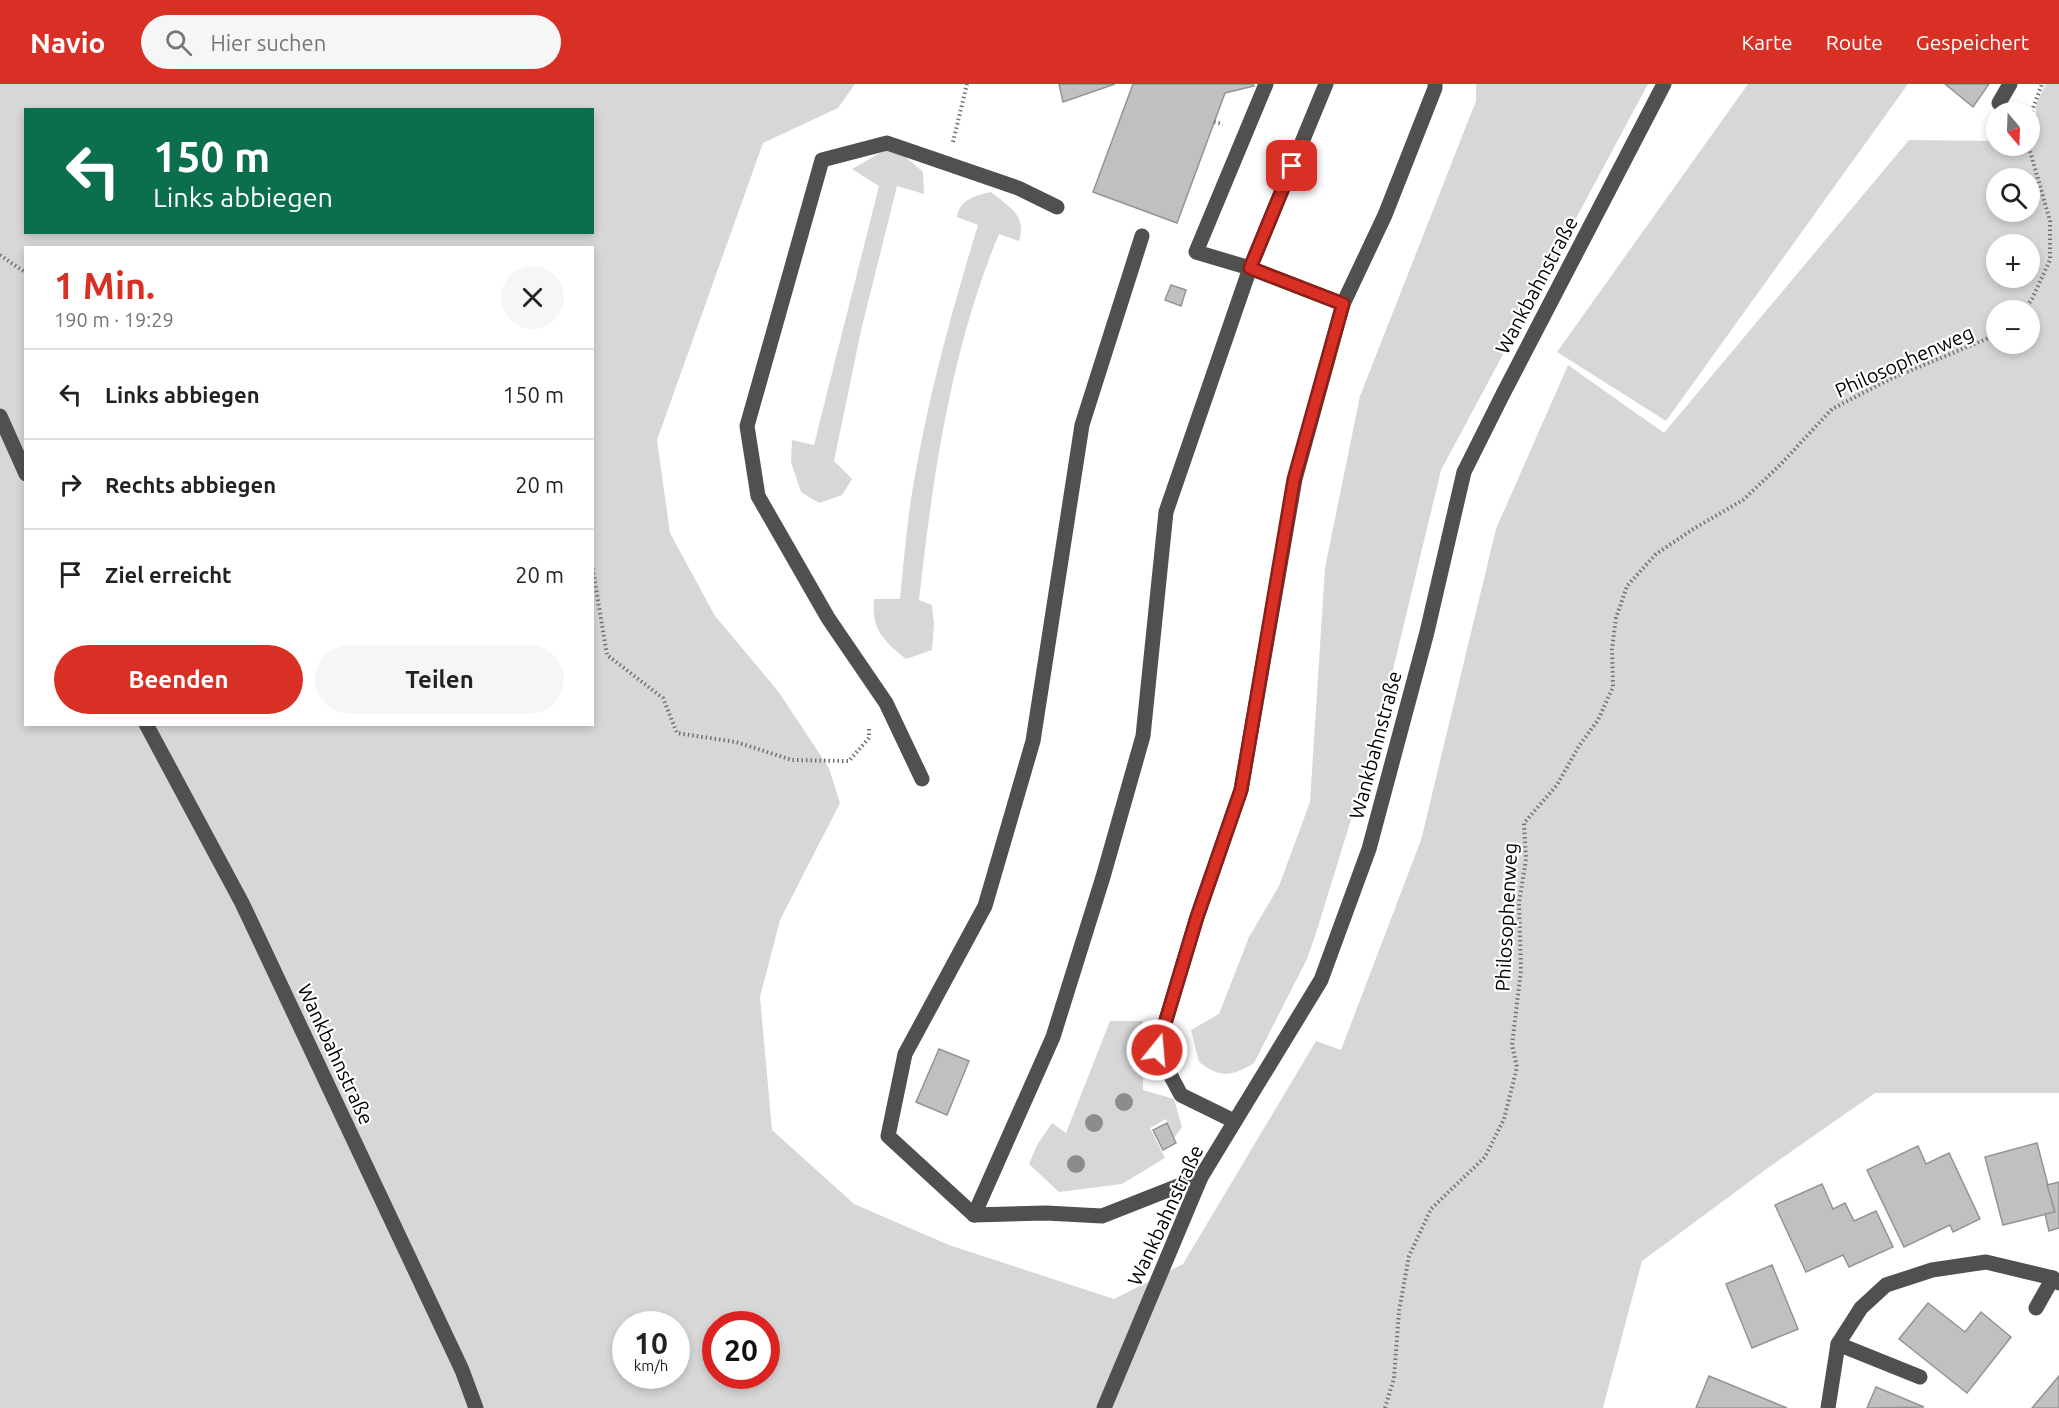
<!DOCTYPE html>
<html lang="de">
<meta charset="utf-8">
<style>
:root{--surface:#fff;--page:#f6f6f6;--text:#222;--muted:#767676;--line:#e0e0e0;--accent:#d93025}
body{margin:0;font-family:Ubuntu,sans-serif;background:var(--page);color:var(--text);height:100vh;display:flex;flex-direction:column;font-size:22px;white-space:nowrap}
*{box-sizing:border-box;margin:0}
p{font-size:20px;color:var(--muted)}
.icon{flex:none;width:33px;height:33px;fill:none;stroke:currentColor;stroke-width:2;stroke-linecap:round;stroke-linejoin:round}
.map{position:relative;flex:1;overflow:hidden}
.drawer{position:absolute;left:24px;top:162px;width:570px;height:480px;display:flex;flex-direction:column;background:var(--surface);border-radius:0px;box-shadow:0 3px 9px #0003}
.drawer>*{flex:none}
.hud{position:absolute;left:24px;top:24px;width:570px;height:126px;border-radius:0px;box-shadow:0 3px 9px #0003;background:#0b6e4f;color:#fff;overflow:hidden}
.needle{width:39px;rotate:161deg}
.buttons{position:absolute;left:1986px;top:18px;display:grid;gap:12px}
.buttons a{display:grid;place-items:center;width:54px;height:54px;border-radius:50%;background:var(--surface);box-shadow:0 3px 9px #0003;font-size:30px}
.speed{position:absolute;left:612px;top:1227px;display:flex;gap:12px;font-size:30px;font-weight:700;text-align:center}
.speed>*{display:grid;place-content:center;width:78px;height:78px;border-radius:50%;background:var(--surface);box-shadow:0 3px 9px #0003;line-height:1}
.speed small{font-size:15px;font-weight:400}
.speed .limit{border:9px solid #d22;background:#fff;color:#111}
.pin{position:absolute;display:grid;place-items:center;width:51px;height:51px;color:#fff;margin:-26px;border-radius:12px;box-shadow:0 3px 9px #0006}
.me{position:absolute;width:66px;margin:-33px;rotate:17deg;stroke-linejoin:round;filter:drop-shadow(0 0 4px #0008)}
.turn{display:flex;align-items:center;gap:21px;height:126px;padding:0 30px;font-size:27px}
.turn .icon{width:78px;height:78px;stroke-width:2.5}
.turn b{display:block;font-size:42px;line-height:51px}
.round{display:grid;place-items:center;flex:none;width:63px;height:63px;border-radius:32px;background:var(--page)}
.overview{display:flex;align-items:center;justify-content:space-between;height:102px;padding:0 30px}
h1{font-size:36px;font-weight:700;line-height:45px;color:var(--accent)}
.action{display:flex;gap:12px;margin-top:auto;padding:12px 30px}
.action a{flex:1;height:69px;border-radius:36px;background:var(--accent);color:#fff;font-size:24px;font-weight:700;line-height:69px;text-align:center}
.action a+a{background:var(--page);color:var(--text)}
ul{padding:0;list-style:none}
li{display:flex;align-items:center;gap:18px;height:90px;padding:0 30px;border-top:2px solid var(--line)}
li div{flex:1}
li b{display:block;font-size:22px}
li em{font-style:normal}
header{display:flex;align-items:center;gap:36px;box-sizing:border-box;height:84px;padding:0 30px;background:var(--accent);color:#fff}
header strong{font-size:28px}
nav{display:flex;gap:33px;margin-inline-start:auto;font-size:21px}
.search{width:420px;height:54px;background:var(--page);display:flex;align-items:center;gap:15px;box-sizing:border-box;padding:0 21px;border-radius:33px;color:var(--muted);font-size:22px}
.map>svg:first-child{display:block}
.green{fill:#d7d7d7;fill-rule:evenodd}
.building{fill:#c0c0c0;stroke:#949494;stroke-width:1.5}
.lines{fill:none;stroke-linecap:round;stroke-linejoin:round}
.path{stroke:#727272;stroke-width:4;stroke-dasharray:1.5 3;stroke-linecap:butt}
.minor{stroke:#505050;stroke-width:15}
.tree{fill:#8c8c8c}
.route-casing{stroke:#8d1f18;stroke-width:15}
.route{stroke:#d93025;stroke-width:10}
.labels{text-anchor:middle;dominant-baseline:central;stroke-width:4.5;stroke-linejoin:round;paint-order:stroke}
.street-label{font-size:20px;fill:#000;stroke:#fff}
</style>
<header>
<strong>Navio</strong>
<div class="search"><svg class="icon" aria-label="search" viewBox="0 0 24 24"><circle cx="10" cy="10" r="6"/><path d="M15 15l6 6"/></svg>Hier suchen</div>
<nav><a>Karte</a><a>Route</a><a>Gespeichert</a></nav>
</header>
<div class="map">
<svg width="2059" height="1324" viewBox="0 0 2059 1324">
<rect width="100%" height="100%" fill="#fff"/>
<g class="green">
<path d="M0,0h855l-17,24 -75,35 -106,297 13,93 45,83 63,75 51,77 11,35 -60,117 -20,77 12,133 82,74 95,41 165,54 69,-35 133,-223 25,9 80,-210 75,-311 72,-164 96,68 245,-293 87,1v5h34v-8l6,-1v-33l10,-20h13v1009h-184l-103,72 -130,96 -39,147h-1603zM26,26h566v122h-566zM1996,94h34v34h-34zM1996,160h34v34h-34zM26,164h566v476h-566zM1996,226h34v34h-34zM626,1240h50v52h-50zM716,1240h50v52h-50z"/>
<path d="M1476,0h172l-207,386 -63,262 -61,198 -10,29 -53,104c-23,14 -34,15 -55,-1l-8,-32 28,-16 30,-77 30,-51 31,-84 15,-234 35,-172 116,-295z"/>
<path d="M1748,0h160l-242,337 -109,-69z"/>
<path d="M885,66l17,4 21,18 1,22 -27,-8 -35,140 -28,135 18,18 -10,16 -23,8 -18,-11 -10,-30 1,-22 22,5 65,-259 -27,-17z"/>
<path d="M991,108c18,15 36,23 28,49l-20,-7c-48,115 -66,242 -80,366l13,5 2,19 -2,26 -26,9c-22,-18 -35,-30 -32,-60h26c4,-39 7,-79 14,-118 15,-87 38,-171 64,-256l-21,-8c2,-17 19,-22 34,-25z"/>
<path d="M1110,937h33v69l31,9 8,28 -8,11 -8,-19 -16,9 15,30 -43,26 -63,8 -30,-28 8,-19 15,-22 14,10z"/>
</g>
<g class="building">
<path d="M1059,0h56l-52,18z"/>
<path d="M1133,0h120l1,2 -29,7 -48,130 -84,-31z"/>
<path d="M1945,0h44l-16,23z"/>
<path d="M1171,201l15,5 -5,16 -16,-6z"/>
<path d="M939,965l30,12 -22,54 -31,-13z"/>
<path d="M1167,1039l9,20 -13,7 -10,-20z"/>
<path d="M2037,1059l18,69 -52,13 -18,-68z"/>
<path d="M1918,1062l8,18 23,-11 31,66 -27,13 -3,-7 -46,22 -37,-77z"/>
<path d="M2059,1098v46l-10,3 -4,-17 10,-2 -8,-27z"/>
<path d="M1822,1100l11,25 12,-6 9,18 22,-10 17,36 -44,20 -6,-12 -37,17 -31,-67z"/>
<path d="M1772,1181l26,64 -46,19 -26,-64z"/>
<path d="M1928,1219l37,29 16,-20 30,25 -44,56 -68,-54z"/>
<path d="M1709,1292l78,32h-91z"/>
<path d="M2059,1292v32h-27z"/>
<path d="M1876,1303l48,20 -57,1z"/>
</g>
<g class="lines">
<g class="path">
<path d="M2030,32l12,-32"/>
<path d="M1214,38l9,2"/>
<path d="M953,58l14,-58"/>
<path d="M0,171l26,18"/>
<path d="M2024,226l8,-11 18,-39v-39l-20,-70v-25"/>
<path d="M592,480l15,91 56,43 14,35 59,9 56,18 57,1 20,-23v-9"/>
<path d="M1385,1324l9,-30 5,-67 10,-55 22,-47 54,-52 19,-38 13,-52 -5,-22 9,-75 -2,-67 7,-44 -2,-36 33,-38 22,-39 19,-26 15,-33 -1,-38 4,-31 11,-32 29,-32 39,-26 48,-28 37,-35 52,-56 58,-30 106,-44"/>
</g>
<g class="minor">
<path d="M1266,0l-70,168 54,16 93,36"/>
<path d="M1999,19l11,-19"/>
<path d="M1142,152l-60,189 -49,316 -48,165 -80,148 -17,82 86,79 72,-2 56,3 99,-39"/>
<path d="M0,332l26,58"/>
<path d="M146,640l96,179 220,467 14,38"/>
<path d="M922,695l-36,-76 -58,-85 -70,-122 -11,-70 75,-266 65,-17 131,45 39,19"/>
<path d="M1234,1037l-53,-26 -24,-45 40,-133 44,-127 54,-311 48,-175 42,-89 50,-127v-4"/>
<path d="M974,1131l79,-178 50,-160 40,-141 23,-224 84,-244 76,-184"/>
<path d="M2036,1224l17,-30"/>
<path d="M1838,1260l82,33"/>
<path d="M1104,1324l97,-231 120,-197 48,-131 58,-217 37,-160 39,-78 161,-310"/>
<path d="M1828,1324l10,-64 23,-36 25,-23 46,-15 54,-8 67,16 6,5"/>
</g>
</g>
<g class="tree">
<circle cx="1124" cy="1018" r="9"/>
<circle cx="1094" cy="1039" r="9"/>
<circle cx="1076" cy="1080" r="9"/>
</g>
<g class="lines">
<g class="route-casing">
<path id="route" d="M1157,966l40,-133 44,-127 53,-311 49,-175 -93,-36 42,-102"/>
</g>
<use href="#route" class="route"/>
</g>
<g class="labels">
<g class="street-label">
<text transform="translate(1536 201) rotate(-62)">Wankbahnstraße</text>
<text transform="translate(1904 277) rotate(-24)">Philosophenweg</text>
<text transform="translate(1375 661) rotate(-75)">Wankbahnstraße</text>
<text transform="translate(1506 833) rotate(-87)">Philosophenweg</text>
<text transform="translate(336 970) rotate(65)">Wankbahnstraße</text>
<text transform="translate(1165 1131) rotate(-65)">Wankbahnstraße</text>
</g>
</g>
</svg>
<div class="buttons">
<a><svg class="needle" viewBox="-14 -14 28 28"><path d="M0-13l5 13h-10z" fill="#e53935"/><path d="M0 13l5-13h-10z" fill="#767676"/></svg></a>
<a><svg class="icon" aria-label="search" viewBox="0 0 24 24"><circle cx="10" cy="10" r="6"/><path d="M15 15l6 6"/></svg></a>
<a>+</a>
<a>−</a>
</div>
<div class="speed"><div>10<small>km/h</small></div><div class="limit">20</div></div>
<div class="pin" style="left:1292px;top:82px;background:#d93025"><svg class="icon" aria-label="arrive" viewBox="0 0 24 24"><path d="M6 21V4h12l-3 4 3 4H6"/></svg></div>
<svg class="me" style="left:1157px;top:966px" viewBox="-20 -20 40 40"><circle r="17" fill="#d93025" stroke="#fff" stroke-width="3"/><path d="M0-11L8 9 0 5-8 9z" fill="#fff"/></svg>
<div class="hud">
<div class="turn"><svg class="icon" aria-label="left" viewBox="0 0 24 24"><path d="M17 20v-9H6M10 6l-5 5 5 5"/></svg><div><b>150 m</b>Links abbiegen</div></div>
</div>
<section class="drawer">
<div class="overview"><div><h1>1 Min.</h1><p>190 m · 19:29</p></div><a class="round"><svg class="icon" aria-label="close" viewBox="0 0 24 24"><path d="M6 6l12 12M18 6L6 18"/></svg></a></div>
<ul>
<li><svg class="icon" aria-label="left" viewBox="0 0 24 24"><path d="M17 20v-9H6M10 6l-5 5 5 5"/></svg><div><b>Links abbiegen</b></div><em>150 m</em></li>
<li><svg class="icon" aria-label="right" viewBox="0 0 24 24"><path d="M7 20v-9h11M14 6l5 5-5 5"/></svg><div><b>Rechts abbiegen</b></div><em>20 m</em></li>
<li><svg class="icon" aria-label="arrive" viewBox="0 0 24 24"><path d="M6 21V4h12l-3 4 3 4H6"/></svg><div><b>Ziel erreicht</b></div><em>20 m</em></li>
</ul>
<div class="action"><a>Beenden</a><a>Teilen</a></div>
</section>
</div>
